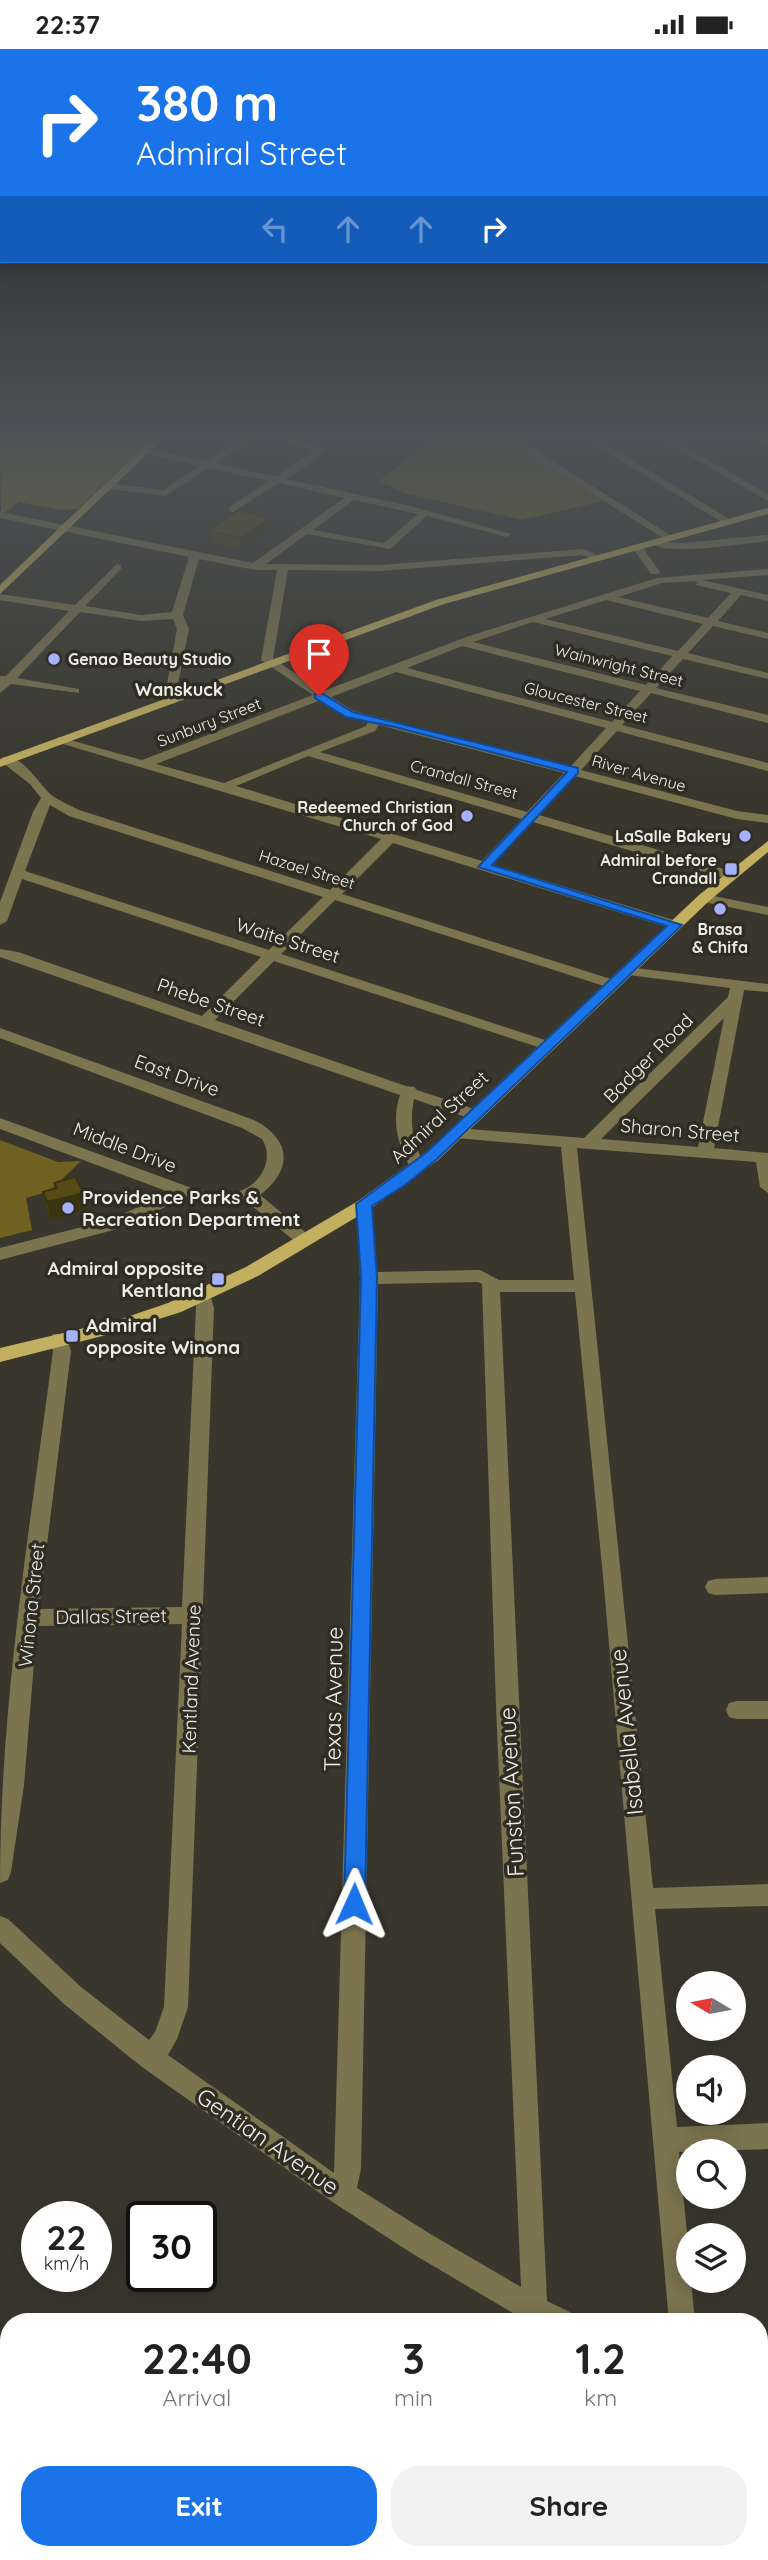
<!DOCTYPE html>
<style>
:root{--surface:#fff;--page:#f2f2f2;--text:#222;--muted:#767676;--accent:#1a73e8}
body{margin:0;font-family:Quicksand,sans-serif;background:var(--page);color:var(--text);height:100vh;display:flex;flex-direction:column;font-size:26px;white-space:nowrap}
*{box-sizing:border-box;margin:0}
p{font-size:23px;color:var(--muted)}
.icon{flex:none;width:38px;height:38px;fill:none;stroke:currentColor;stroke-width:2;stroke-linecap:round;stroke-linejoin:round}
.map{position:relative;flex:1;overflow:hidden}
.drawer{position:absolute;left:0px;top:2264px;width:768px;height:247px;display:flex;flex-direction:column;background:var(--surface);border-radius:28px 28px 0 0;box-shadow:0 4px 18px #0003}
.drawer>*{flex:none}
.guide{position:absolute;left:0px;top:0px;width:768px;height:214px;box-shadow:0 4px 18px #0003;background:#1a73e8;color:#fff;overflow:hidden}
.needle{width:46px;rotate:280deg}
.tools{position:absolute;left:676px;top:1922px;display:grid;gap:14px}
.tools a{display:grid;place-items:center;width:70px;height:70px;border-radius:50%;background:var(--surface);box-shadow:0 4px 18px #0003;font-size:35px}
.speed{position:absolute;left:21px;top:2152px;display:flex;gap:14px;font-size:35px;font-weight:700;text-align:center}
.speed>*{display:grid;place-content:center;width:91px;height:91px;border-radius:50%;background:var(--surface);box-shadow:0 4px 18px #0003;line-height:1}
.speed small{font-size:18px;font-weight:400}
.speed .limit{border:4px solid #111;border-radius:10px;background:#fff;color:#111}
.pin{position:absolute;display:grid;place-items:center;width:60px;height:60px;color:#fff;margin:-72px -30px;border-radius:50% 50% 50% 0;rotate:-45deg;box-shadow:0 0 7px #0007}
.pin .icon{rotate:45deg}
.me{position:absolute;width:77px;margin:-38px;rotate:1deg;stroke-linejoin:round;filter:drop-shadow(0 0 5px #0008)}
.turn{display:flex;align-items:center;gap:24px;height:147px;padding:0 21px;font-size:32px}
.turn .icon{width:91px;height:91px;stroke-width:2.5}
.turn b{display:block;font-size:49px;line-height:60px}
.lanes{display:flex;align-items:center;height:66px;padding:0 21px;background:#0003;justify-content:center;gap:35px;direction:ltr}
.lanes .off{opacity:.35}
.eta{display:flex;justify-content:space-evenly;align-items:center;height:119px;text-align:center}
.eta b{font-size:42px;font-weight:700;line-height:49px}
.action{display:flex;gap:14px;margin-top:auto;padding:14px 21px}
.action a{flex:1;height:80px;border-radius:28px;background:var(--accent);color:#fff;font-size:28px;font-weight:700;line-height:80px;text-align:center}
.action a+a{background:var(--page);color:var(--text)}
.status{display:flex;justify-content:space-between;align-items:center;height:49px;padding:0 35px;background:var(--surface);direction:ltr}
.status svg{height:19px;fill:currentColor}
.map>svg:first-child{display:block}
.green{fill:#6f611f}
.forest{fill:#817124}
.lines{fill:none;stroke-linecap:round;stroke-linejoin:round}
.minor{fill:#7c744f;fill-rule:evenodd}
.major{fill:#c2b060;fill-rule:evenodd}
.wall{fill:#4a4013}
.shaded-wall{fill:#3c340f}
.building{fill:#564b16;stroke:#3c340f;stroke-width:2}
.route{fill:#1a73e8;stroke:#114b97;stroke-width:2}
.poi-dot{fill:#a6b1fc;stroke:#2f2d23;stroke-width:2.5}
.labels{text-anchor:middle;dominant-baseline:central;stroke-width:7;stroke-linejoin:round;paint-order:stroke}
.far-poi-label{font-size:16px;font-weight:bold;fill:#edece6;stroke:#2f2d23;text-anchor:end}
.far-street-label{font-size:16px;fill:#edece6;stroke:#2f2d23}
.far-neighbourhood-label{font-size:18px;font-weight:bold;fill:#edece6;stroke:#2f2d23}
.street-label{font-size:19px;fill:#edece6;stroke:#2f2d23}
.poi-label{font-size:19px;font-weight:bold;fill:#edece6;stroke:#2f2d23;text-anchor:start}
.near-street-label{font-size:23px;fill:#edece6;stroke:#2f2d23}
</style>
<div class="status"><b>22:37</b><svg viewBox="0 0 49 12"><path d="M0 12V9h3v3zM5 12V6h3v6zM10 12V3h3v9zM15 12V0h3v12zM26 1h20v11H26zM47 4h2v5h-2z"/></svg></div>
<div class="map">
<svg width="768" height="2511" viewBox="0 0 768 2511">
<rect width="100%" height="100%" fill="#39372d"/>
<g class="green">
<path d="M435,389h71l97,63 -81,19 -118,-27 -25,-12z"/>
<path d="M0,1091l58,22 23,-1 -31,30 -24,7 6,32 -32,8z"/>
</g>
<path class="forest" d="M0,389h152l-74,71 -16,1 -43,-8 -18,13z"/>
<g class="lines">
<g class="minor">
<path d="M240,389h12l-36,25 60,14 38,-27 -40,-12h17l35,11 -10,10 -30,20 124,27 102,28 -5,3 -80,-21 -37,33 -83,-15 -41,30 114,1 203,-16 19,8 -5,3 -15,-5 -202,16 -92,-1 -15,89 50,32 149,-56 185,-57 111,-9v6l-66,5 66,15v6l-27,-6 -23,26 50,12v6l-55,-13 -25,27 80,20v6l-85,-20 -27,29 112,27v8l-117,-30 -29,32 146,38v8l-151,-40 -36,39 156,41 31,4v8l-31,-4 -162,-43 -36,39 195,57v6h-10l-191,-56 -40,43 187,57v6h-10l-277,-85 -51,51 275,87 2,3 -2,3h-10l-272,-87 -54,54 270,88 3,3 -3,3h-10l-267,-87 -59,59 191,66 8,1 3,3 63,21 2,4 -2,4 -6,1 -60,-21c-5,24 -1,47 12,67l-8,5 -6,-1c-14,-23 -21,-49 -12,-75l-400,-138v-8l18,3 184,64 59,-59 -239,-78 -15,42 -7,4v-23l33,-90 8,-14 -11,-14 -27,-21v-6c21,-3 36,29 51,40 8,5 17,9 25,13l251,80 51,-51 -328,-98 6,-4 83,23 171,-65 -52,-35 16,-90h-22l-56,-11 -16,56 6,14 -15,75 -10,-3 13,-72 -4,-10 -32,2 -61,-9 -63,66 62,11v4l-68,-9 -11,9v-17h6l63,-65 -69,-11v-6l75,11 42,-41 4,1v4l-36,37 56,9 31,-3 17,-55 -189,-39v-6l253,51 91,-65 -65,-15 -46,29 -4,-1v-4l40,-26 -60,-13 -44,28 -56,-7 -5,-3 5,-3 54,7 36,-24 -56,-13v-4l63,12zM354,451l55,12 9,2 -34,29 -71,-13zM697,532l-1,4 35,8 -23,25 -90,-21 44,-14zM606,551l97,24 -25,27 -133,-32zM533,573l139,34 -26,29 -173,-43zM462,597l178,45 -28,31 -205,-54zM396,623l210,56 -36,39 -216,-56 -23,-14zM321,651l25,17 22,5 -2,4 -142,57 -68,-19zM379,676l185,48 -37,39 -207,-60 55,-21zM308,707l214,63 -40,42 -246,-75zM50,756l19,11 254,81 -54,53 -244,-79z"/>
<path d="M504,389h12l159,100 -9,2z"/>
<path d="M584,389h12l138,84 -9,2z"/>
<path d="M659,389h12l97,56v7z"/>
<path d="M753,389l15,1v7l-13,-6z"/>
<path d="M768,486v6c-24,2 -99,15 -116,3l5,-3 25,2z"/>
<path d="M633,496h8l19,27 -1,2h-8l-19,-27z"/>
<path d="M704,845l64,13v8l-69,-14v-6z"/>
<path d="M626,918l142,17v8l-24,-2 -30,158 54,5v40l-8,-6 -4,-25 -179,-14 76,740 115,-4v22l-113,3 22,218 91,-4v26l-89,3 9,90v38h3l4,42h-26l-66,-746 -28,-284h-75l47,1009 23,11 3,10h-40l-10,-3 -110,-65 -79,-51 -192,-136 -78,-63 -64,-61v-27l8,3 73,68 68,53 6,-8 9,-25 18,-383 -145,2 -13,159 -13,87 -3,8 -8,3c0,-178 30,-356 53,-532l-3,-12 3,-5h12l6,17 -32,258 143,-2 14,-299 -2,-13 9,-6 6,2 5,17 -26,699 -11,32 -9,16 166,118 26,-895 -4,-74 8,-6 8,6 5,68 103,-2 19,10h75l-13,-133 -105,-9 -8,-5 8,-5 128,10 144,-141 2,-9 -109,-14 -2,-3 2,-3zM724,969l-26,129 -97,-8zM478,1233l4,2 14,421 25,582 -89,-52 -75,-47 4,-19 17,-885z"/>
<path d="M0,979l254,92c38,20 39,49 6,75l50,41 2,4 -2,4h-12l-52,-43 -23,3 -38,-7 -60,30 -125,33v-12l113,-29 56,-27 -169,-63v-11l189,69c14,4 29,8 44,6 25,-4 43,-32 29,-54l-20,-11 -242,-90z"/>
<path d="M768,1528v16l-53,2 -7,-2 -3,-6 3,-6 7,-2z"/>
<path d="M737,1652h31v18h-31l-8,-2 -3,-7 3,-7z"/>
<path d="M760,2356l8,3v30l-8,-4z"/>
<path d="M0,2422l9,3v31l-9,-3z"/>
<path d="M77,2502h37l4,9h-38z"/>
<path d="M474,2502h40l4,9h-41z"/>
<path d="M687,2502h30l1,9h-30z"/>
</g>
<g class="major">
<path d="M153,389h11l-164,156v-9z"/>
<path d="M768,459v6l-324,90 -444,163v-8l436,-159z"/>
<path d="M768,792v11l-59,49 -271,259 -68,49 -112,67 -77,36 -63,20 -118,30v-14l118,-28 50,-17 78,-36 112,-66 68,-49 273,-257z"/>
</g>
</g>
<g class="wall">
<path d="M269,469l1,11 -29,21 -31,-8 -1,-11z"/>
<path d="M54,1134l30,10 3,17 -37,10 -3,-11 -4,-17 12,-3z"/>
</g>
<g class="shaded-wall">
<path d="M269,469l1,11 -29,21v-12z"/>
<path d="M84,1144l3,17 -37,10 -3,-18z"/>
</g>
<g class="building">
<path d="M238,461l31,8 -28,20 -32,-7z"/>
<path d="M75,1128l9,16 -37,9 -4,-10 14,-4 -3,-5z"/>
</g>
<linearGradient id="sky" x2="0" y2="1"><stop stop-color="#1f1e19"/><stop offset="0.52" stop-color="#4e5357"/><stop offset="1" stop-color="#4e5357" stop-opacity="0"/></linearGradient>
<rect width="768" height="741" fill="url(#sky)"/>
<path class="route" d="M315,645h8l30,18 225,56v5l-86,92 190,60 -245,234 -32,26 -33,21 5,72 -12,626 -3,7 -8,3 -7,-3 -3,-7 17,-626 -5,-74 71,-52 240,-226 -189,-59 89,-95 -172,-45 -49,-10 -31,-19z"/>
<g class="poi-dot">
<circle cx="54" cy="610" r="7"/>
<circle cx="467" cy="767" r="7"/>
<circle cx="745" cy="787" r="7"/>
<rect x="724" y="813" width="14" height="14" rx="3.5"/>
<circle cx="720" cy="860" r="7"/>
<circle cx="68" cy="1159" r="7"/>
<rect x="211" y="1223" width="14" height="14" rx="3.5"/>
<rect x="65" y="1280" width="14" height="14" rx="3.5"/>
</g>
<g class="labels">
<g class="far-poi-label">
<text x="68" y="610" text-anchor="start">Genao Beauty Studio</text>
<text x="453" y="758">Redeemed Christian<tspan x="453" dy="18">Church of God</tspan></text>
<text x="731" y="787">LaSalle Bakery</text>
<text x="717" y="811">Admiral before<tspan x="717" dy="18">Crandall</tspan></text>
<text x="720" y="880" text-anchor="middle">Brasa<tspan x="720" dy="18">&amp; Chifa</tspan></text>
</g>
<g class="far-street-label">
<text transform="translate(619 616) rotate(14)">Wainwright Street</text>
<text transform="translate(586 653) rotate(14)">Gloucester Street</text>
<text transform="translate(209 673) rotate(-21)">Sunbury Street</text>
<text transform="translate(639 724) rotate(16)">River Avenue</text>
<text transform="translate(464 730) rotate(15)">Crandall Street</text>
<text transform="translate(307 820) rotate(17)">Hazael Street</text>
</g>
<g class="far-neighbourhood-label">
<text x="179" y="640">Wanskuck</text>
</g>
<g class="street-label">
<text transform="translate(288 891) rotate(18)">Waite Street</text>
<text transform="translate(211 953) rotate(19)">Phebe Street</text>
<text transform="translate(648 1009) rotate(-45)">Badger Road</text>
<text transform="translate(177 1026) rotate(20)">East Drive</text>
<text transform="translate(439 1068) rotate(-43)">Admiral Street</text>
<text transform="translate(680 1081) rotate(5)">Sharon Street</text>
<text transform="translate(125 1098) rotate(21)">Middle Drive</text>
<text transform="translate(31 1556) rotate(-84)">Winona Street</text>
<text transform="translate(111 1567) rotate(-1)">Dallas Street</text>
<text transform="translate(191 1630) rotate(-88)">Kentland Avenue</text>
</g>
<g class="poi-label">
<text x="82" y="1148">Providence Parks &amp;<tspan x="82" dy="22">Recreation Department</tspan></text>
<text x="204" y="1219" text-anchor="end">Admiral opposite<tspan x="204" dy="22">Kentland</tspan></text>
<text x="86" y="1276">Admiral<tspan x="86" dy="22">opposite Winona</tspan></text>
</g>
<g class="near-street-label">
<text transform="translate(333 1650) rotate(-89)">Texas Avenue</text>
<text transform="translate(626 1683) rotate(-96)">Isabella Avenue</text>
<text transform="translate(511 1743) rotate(-93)">Funston Avenue</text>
<text transform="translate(268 2092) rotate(35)">Gentian Avenue</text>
</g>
</g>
</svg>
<div class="tools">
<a><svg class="needle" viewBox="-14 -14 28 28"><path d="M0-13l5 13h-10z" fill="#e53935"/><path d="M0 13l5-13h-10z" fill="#767676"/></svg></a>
<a><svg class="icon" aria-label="sound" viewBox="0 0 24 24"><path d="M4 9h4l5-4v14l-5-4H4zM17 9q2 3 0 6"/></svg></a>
<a><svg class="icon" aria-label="search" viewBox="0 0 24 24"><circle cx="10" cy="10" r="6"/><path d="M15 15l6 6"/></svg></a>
<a><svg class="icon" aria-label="layers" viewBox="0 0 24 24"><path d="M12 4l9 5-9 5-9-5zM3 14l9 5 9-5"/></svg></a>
</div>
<div class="speed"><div>22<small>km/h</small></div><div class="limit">30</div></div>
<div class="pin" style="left:319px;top:647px;background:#d93025"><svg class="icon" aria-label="arrive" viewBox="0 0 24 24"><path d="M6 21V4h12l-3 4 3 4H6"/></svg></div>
<svg class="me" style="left:354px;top:1855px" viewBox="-20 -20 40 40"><path d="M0-17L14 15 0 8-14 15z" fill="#1a73e8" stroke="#fff" stroke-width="4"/></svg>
<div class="guide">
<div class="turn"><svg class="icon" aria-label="right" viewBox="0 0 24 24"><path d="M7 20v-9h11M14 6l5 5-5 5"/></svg><div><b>380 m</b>Admiral Street</div></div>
<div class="lanes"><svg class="icon off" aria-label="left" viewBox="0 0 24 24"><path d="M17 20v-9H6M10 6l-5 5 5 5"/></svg><svg class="icon off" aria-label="ahead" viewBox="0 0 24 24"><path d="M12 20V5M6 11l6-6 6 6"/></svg><svg class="icon off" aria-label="ahead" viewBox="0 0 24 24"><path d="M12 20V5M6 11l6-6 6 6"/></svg><svg class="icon" aria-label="right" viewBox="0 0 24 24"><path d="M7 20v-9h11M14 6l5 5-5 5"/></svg></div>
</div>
<section class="drawer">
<div class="eta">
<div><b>22:40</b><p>Arrival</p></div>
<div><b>3</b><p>min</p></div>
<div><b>1.2</b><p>km</p></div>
</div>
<div class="action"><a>Exit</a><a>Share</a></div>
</section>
</div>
